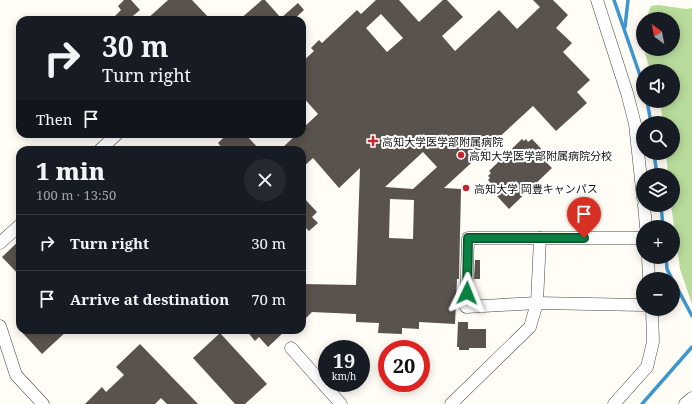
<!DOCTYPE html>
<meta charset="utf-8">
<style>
:root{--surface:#171b24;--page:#242831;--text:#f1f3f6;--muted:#9ea1a6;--line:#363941}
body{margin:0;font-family:"Noto Serif","Noto Sans JP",serif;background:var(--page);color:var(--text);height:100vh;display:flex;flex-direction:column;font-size:15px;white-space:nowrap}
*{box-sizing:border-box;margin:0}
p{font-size:13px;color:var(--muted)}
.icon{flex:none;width:22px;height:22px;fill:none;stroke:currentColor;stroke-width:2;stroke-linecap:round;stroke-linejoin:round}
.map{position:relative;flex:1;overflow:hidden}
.panel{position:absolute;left:16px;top:146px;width:290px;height:188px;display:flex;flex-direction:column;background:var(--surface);border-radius:12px;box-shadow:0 2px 10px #0003}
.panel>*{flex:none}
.guide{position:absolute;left:16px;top:16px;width:290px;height:122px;border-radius:12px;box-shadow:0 2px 10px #0003;background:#171b24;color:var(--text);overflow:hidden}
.needle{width:26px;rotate:328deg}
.fabs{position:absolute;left:636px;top:12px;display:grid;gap:8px}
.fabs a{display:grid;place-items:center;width:44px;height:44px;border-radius:50%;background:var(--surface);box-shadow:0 2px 10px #0003;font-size:20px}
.speed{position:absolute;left:318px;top:340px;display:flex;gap:8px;font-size:20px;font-weight:700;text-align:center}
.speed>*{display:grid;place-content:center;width:52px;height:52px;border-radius:50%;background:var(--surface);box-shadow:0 2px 10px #0003;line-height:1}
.speed small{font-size:10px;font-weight:400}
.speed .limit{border:6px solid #d22;background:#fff;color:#111}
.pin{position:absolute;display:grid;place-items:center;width:34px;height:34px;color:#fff;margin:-41px -17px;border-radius:50% 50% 50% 0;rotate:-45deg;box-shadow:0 0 4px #0007}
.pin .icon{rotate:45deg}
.me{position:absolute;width:44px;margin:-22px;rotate:2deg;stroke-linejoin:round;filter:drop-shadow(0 0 3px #0008)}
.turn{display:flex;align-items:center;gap:14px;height:84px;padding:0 20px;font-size:18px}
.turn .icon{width:52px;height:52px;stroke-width:2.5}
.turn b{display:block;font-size:28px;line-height:34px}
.then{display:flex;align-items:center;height:38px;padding:0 20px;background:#0003;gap:8px;font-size:15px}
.round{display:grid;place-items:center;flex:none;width:42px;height:42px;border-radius:21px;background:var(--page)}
.overview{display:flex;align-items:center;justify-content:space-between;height:68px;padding:0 20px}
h1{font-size:24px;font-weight:800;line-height:30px}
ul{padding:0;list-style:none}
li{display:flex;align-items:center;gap:12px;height:56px;padding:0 20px;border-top:1px solid var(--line)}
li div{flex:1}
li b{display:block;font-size:15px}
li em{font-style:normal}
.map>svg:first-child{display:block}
.forest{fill:#b9dc9c}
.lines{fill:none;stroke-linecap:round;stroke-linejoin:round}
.stream{stroke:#3f96cf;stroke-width:3.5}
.building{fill:#5a524d;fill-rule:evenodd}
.minor-casing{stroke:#444;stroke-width:13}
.minor{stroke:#fff;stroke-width:12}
.route-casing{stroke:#07532c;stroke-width:10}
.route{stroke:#0b8043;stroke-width:7}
.poi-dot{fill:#c4262e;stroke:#fff;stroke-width:1.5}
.labels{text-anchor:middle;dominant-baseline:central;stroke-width:4;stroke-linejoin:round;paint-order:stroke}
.poi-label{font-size:11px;fill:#111;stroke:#fff;text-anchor:start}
</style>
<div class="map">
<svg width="692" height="404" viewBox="0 0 692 404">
<rect width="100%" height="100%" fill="#fffdf5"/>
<path class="forest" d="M659,5l27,4 6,-1v296l-12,-35 -9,-64h2v-30h-5l-2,-22h7v-30h-10l-3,-22h13v-30h-23l-6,-22h29v-30h-27l5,-13z"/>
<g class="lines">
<g class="stream">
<path d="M614,0l29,84"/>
<path d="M625,27l3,-27"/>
<path d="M647,101l4,22"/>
<path d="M654,153l3,22"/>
<path d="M661,205l2,22"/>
<path d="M666,257l1,12 5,10"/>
<path d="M673,280l19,36"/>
<path d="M642,404l50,-57"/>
</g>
</g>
<g class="building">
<path d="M124,0h7l9,10 -12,10h-17l10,-10 -3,-4z"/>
<path d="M168,0h24l19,20h-65z"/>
<path d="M262,0h3l16,18 17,-15 6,7 -11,10h-54z"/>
<path d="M376,0h23l20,22 24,-22h4l16,17 -21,19 13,15 44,-41 18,19 23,-22 -7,-7h20l15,15 -12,13 16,15 -9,9 27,28 -13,12 10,11 -31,28 -23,-25 -89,82 17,1 -2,90h-2l-2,45 -36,-2v7l-17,-1v6l-24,-1 1,-10 -23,-1v-8l-44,-2 -10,10v-38l54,1 4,-117 -21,20 -26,-30 -11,10v-18h-22l17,-16h5v-5l16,-15 -16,-18v-34l12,-11 -3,-3 8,-8 3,3 35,-33 4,4zM381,14l22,24 -16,14 -21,-24zM423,152l14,15 -24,22 -28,-2zM390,199l24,1 -1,39 -24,-1z"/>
<path d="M227,134h9l3,4 6,-4 15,16h-36l-6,-7z"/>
<path d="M522,139l2,2 2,-2 2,3 4,-3 19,20 -4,4 5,5 -43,41 -12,-13 3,-3 -12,-13 2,-2 -2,-2 3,-3 -2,-2z"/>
<path d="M302,196l15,16 -5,5 6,6 -9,8 -6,-6 -1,1z"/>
<path d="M20,240v36l-18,-19z"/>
<path d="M475,260h5v19h-6z"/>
<path d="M458,322h10v7h18v19h-17v2h-10v-3h-2z"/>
<path d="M20,330h48l-26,24z"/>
<path d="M246,330h40l-18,17 -9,-10 -4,4z"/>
<path d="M220,333l47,51 -22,20h-10l-42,-46z"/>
<path d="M140,344l58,60h-31l-6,-6 -6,6h-70l17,-17 4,5 18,-17 -8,-8z"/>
</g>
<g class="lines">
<g class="minor-casing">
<g id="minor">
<path d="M597,0l30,93 8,31 8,74"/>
<path d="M100,150l17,-16"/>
<path d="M644,205l2,22"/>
<path d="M643,238h-175l-2,69 71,-4 106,2"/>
<path d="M0,243l20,-18"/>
<path d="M648,257l1,22"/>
<path d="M0,326l16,49 27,29"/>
<path d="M291,348l50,56"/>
<path d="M451,404l79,-77 7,-24 3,-65"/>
<path d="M614,404l33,-37 6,-25 -1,-33"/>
<path d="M685,404l7,-6"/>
</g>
</g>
<use href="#minor" class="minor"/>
</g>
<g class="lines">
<g class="route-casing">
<path id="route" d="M467,293l1,-55h116"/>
</g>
<use href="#route" class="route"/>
</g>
<g class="poi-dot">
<path d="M371 135h4v4h4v4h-4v4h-4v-4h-4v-4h4z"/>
<circle cx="461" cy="155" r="4"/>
<circle cx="466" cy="188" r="4"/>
</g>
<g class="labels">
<g class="poi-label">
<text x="382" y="141">高知大学医学部附属病院</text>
<text x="469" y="155">高知大学医学部附属病院分校</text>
<text x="474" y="188">高知大学 岡豊キャンパス</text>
</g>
</g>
</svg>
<div class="fabs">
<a><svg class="needle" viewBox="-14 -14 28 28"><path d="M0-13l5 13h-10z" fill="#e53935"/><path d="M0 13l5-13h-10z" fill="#9ea1a6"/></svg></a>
<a><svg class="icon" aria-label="sound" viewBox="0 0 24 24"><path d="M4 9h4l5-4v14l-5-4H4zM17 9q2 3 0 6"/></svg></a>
<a><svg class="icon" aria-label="search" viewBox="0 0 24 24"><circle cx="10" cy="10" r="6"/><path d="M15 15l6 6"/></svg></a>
<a><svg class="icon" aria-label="layers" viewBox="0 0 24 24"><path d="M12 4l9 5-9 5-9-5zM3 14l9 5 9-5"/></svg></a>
<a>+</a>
<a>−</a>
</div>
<div class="speed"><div>19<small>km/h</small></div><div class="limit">20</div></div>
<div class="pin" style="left:584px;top:238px;background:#d93025"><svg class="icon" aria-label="arrive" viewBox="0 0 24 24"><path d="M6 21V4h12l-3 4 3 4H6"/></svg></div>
<svg class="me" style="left:467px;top:293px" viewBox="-20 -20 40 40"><path d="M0-17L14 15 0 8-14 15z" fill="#0b8043" stroke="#fff" stroke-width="4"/></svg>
<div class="guide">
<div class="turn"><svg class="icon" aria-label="right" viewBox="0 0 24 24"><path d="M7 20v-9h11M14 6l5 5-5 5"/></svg><div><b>30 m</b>Turn right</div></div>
<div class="then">Then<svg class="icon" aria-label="arrive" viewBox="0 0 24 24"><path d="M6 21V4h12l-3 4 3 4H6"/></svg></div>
</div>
<section class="panel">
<div class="overview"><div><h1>1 min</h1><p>100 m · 13:50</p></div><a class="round"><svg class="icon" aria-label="close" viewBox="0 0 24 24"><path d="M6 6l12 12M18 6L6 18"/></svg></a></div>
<ul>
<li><svg class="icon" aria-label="right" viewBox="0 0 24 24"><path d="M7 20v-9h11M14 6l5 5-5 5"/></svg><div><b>Turn right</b></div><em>30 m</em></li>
<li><svg class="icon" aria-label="arrive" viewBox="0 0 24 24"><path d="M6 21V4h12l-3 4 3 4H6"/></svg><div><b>Arrive at destination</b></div><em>70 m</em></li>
</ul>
</section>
</div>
